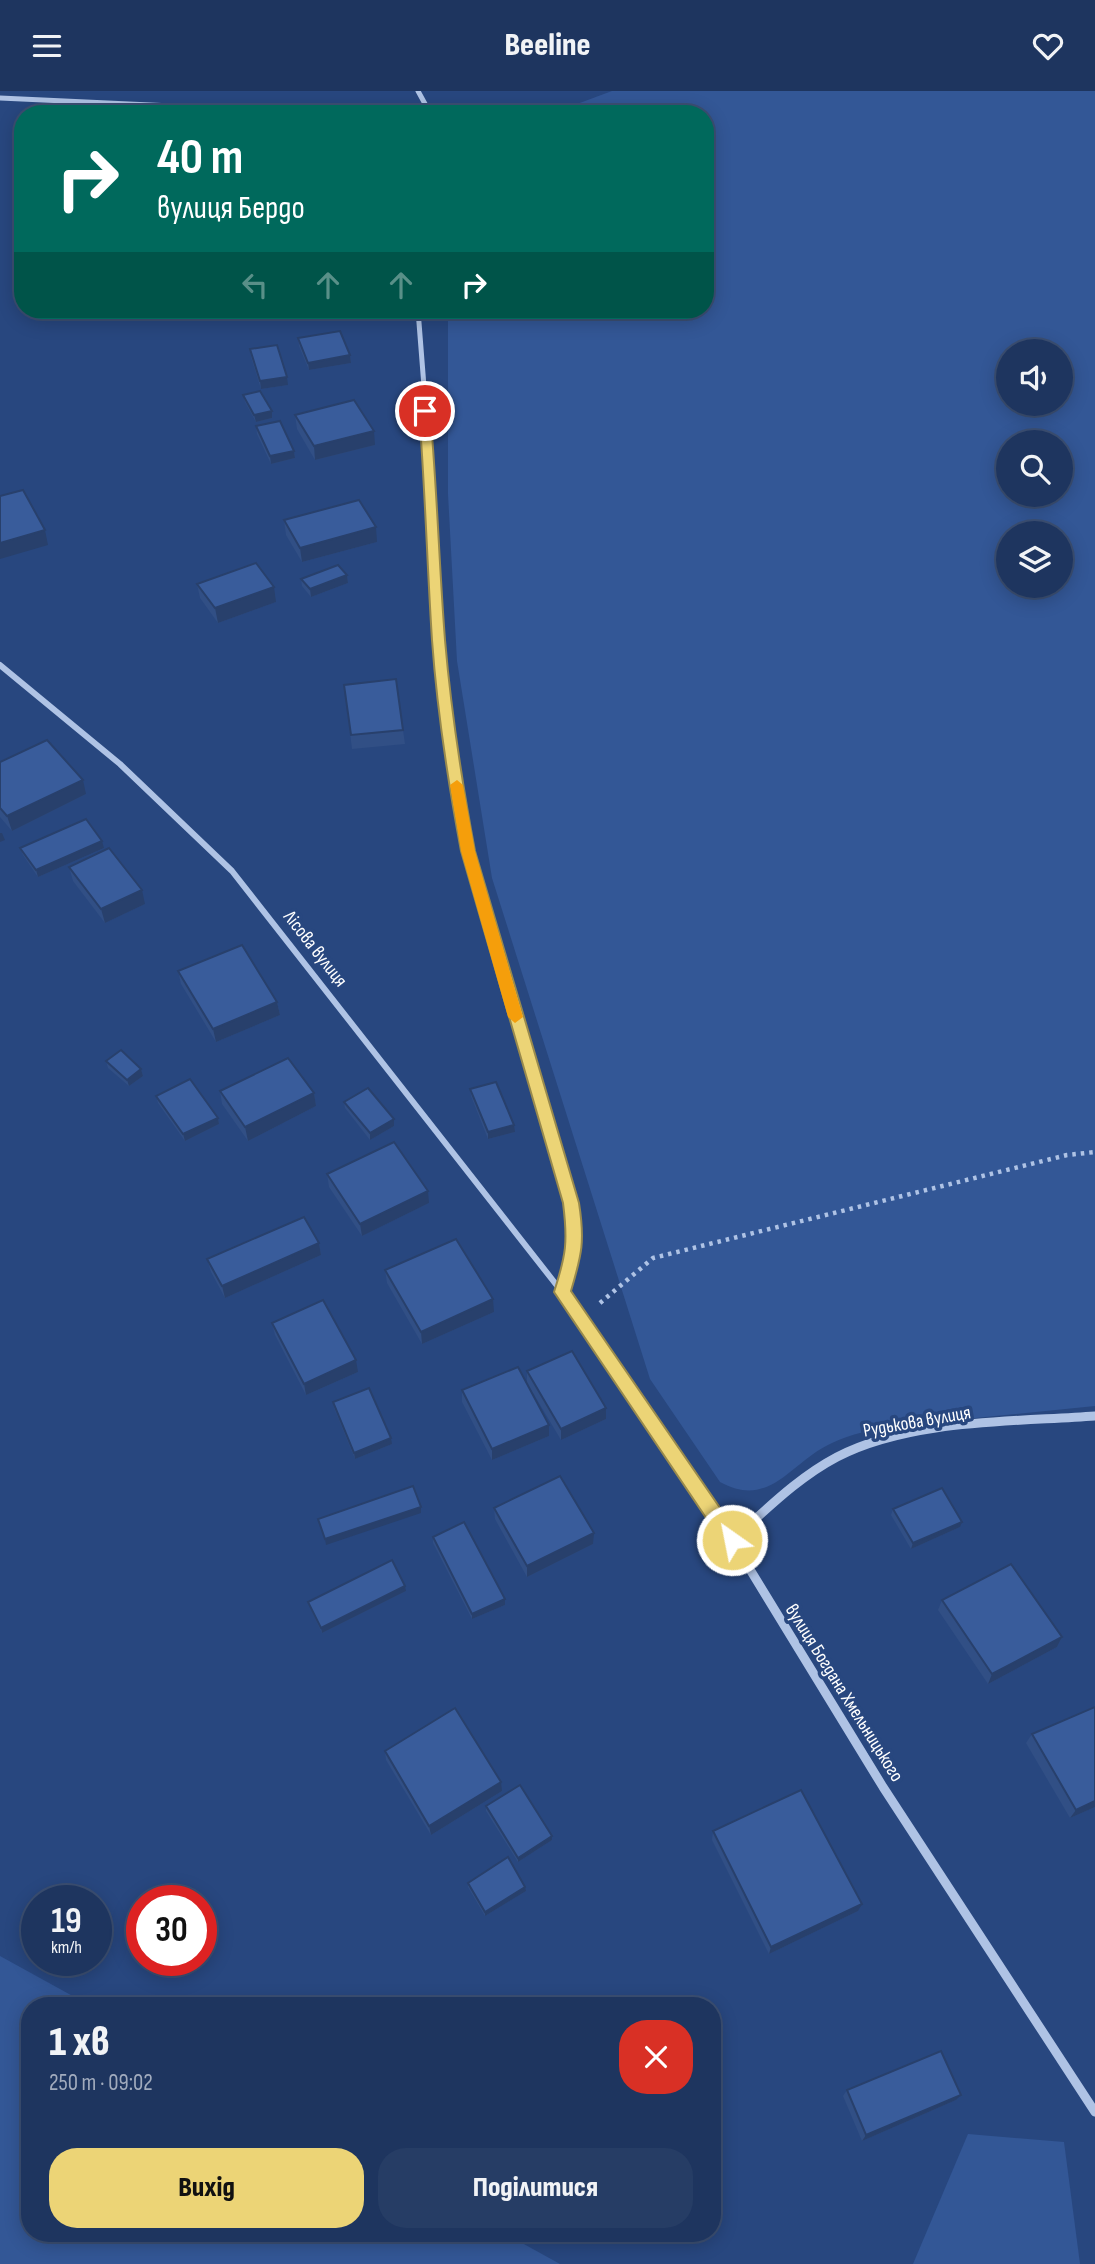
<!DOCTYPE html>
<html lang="uk">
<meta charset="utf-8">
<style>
:root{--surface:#1e355f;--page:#263d65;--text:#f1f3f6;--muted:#a1abbd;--line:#3c5074;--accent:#ecd476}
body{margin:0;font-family:"Sofia Sans Condensed",sans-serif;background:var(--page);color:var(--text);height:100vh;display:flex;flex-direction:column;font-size:26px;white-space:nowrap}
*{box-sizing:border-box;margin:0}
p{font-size:23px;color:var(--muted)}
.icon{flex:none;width:38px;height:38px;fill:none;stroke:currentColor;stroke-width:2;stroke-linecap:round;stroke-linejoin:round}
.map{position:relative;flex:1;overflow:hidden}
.sheet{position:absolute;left:21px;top:1906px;width:700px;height:245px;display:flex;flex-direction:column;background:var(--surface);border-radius:28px;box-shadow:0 4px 18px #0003,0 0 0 2px var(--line)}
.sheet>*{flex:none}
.guide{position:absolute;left:14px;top:14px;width:700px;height:214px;border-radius:28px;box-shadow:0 4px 18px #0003,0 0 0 2px var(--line);background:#00695c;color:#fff;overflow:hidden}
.controls{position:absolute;left:996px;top:248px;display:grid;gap:14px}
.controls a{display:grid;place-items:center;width:77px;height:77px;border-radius:50%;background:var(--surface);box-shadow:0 4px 18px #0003,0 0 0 2px var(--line);font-size:35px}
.speed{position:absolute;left:21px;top:1794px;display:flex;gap:14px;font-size:35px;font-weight:700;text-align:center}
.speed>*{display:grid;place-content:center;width:91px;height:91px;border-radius:50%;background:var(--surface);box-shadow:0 4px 18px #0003,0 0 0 2px var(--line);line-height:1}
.speed small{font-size:18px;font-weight:400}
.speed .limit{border:10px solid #d22;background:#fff;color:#111}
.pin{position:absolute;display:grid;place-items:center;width:60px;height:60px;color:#fff;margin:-30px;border:4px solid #fff;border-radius:50%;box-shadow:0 2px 7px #0007}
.me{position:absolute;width:77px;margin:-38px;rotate:327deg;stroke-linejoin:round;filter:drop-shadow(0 0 5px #0008)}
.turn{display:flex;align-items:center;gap:24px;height:147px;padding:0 28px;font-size:32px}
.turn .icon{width:91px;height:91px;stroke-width:2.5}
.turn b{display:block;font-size:49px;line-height:60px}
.lanes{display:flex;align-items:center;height:66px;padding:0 28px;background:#0003;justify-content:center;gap:35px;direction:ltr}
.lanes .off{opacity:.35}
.round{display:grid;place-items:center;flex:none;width:74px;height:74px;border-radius:28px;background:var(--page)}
.overview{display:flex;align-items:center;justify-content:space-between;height:119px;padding:0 28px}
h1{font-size:42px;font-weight:800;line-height:52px}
.cta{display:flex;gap:14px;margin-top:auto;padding:14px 28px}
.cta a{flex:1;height:80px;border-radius:28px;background:var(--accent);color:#111;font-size:28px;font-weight:800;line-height:80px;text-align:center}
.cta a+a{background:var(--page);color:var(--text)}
header{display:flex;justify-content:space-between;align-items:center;height:91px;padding:0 28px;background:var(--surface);font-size:32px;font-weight:800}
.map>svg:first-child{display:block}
.green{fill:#335796;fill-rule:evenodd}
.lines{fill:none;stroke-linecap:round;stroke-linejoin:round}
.path{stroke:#afc3e5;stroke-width:4.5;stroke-dasharray:3.5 5;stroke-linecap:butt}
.minor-far2{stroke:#afc3e5;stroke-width:5}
.minor-far1{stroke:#afc3e5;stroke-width:6}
.minor{stroke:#afc3e5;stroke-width:9}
.wall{fill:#314f85}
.shaded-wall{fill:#28406c}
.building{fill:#395c9b;stroke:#28406c;stroke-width:2}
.route{fill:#ecd476;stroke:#998a4d;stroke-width:2}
.slow{fill:#f59e0b}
.labels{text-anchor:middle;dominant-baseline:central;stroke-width:7;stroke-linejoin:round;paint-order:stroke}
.street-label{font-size:19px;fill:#fff;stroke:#28477f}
</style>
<header><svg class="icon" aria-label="menu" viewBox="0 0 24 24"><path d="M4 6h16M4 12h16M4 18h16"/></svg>Beeline<svg class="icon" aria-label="heart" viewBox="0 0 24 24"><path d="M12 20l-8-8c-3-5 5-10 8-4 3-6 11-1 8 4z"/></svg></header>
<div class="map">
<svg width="1095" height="2173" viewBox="0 0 1095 2173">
<rect width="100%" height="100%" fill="#28477f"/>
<g class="green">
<path d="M612,0h483v1315c-46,5 -92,9 -138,14 -43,4 -86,5 -125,23 -41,18 -61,67 -112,39l-70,-103 -158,-501 -35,-217 -9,-167v-184h257v-196h-155zM1008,261h52v52h-52zM1008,352h52v52h-52zM1008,443h52v52h-52z"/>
<path d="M0,1865l89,49h-59v228h474l56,31h-560z"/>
<path d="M968,2043l96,8 16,122h-167z"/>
</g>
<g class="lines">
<path class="path" d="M600,1212l53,-45 414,-103 28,-3"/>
<g class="minor-far2">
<path d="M418,0l12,22"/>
<path d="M0,7l172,8 258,3"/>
<path d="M418,219l16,204 5,118"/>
</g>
<g class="minor-far1">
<path d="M439,539l20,174 9,47 103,352 2,45 -11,44"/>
<path d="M0,574l120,99 112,107 330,421 33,47"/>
</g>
<g class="minor">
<path d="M594,1246l138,203 151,247 212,325"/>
<path d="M732,1449c33,-29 65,-62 105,-83 73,-38 177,-35 258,-41"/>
</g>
</g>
<g class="wall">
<path d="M298,247l52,17 1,8 -42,7 -10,-24z"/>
<path d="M250,258l38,36 -27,4 -10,-32z"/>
<path d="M243,304l29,16v7l-16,4 -11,-20z"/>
<path d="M295,324l80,30 -60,15 -18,-31z"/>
<path d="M256,335l38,25 1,7 -24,6 -14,-30z"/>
<path d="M284,429l93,22 -75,20 -16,-27z"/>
<path d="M347,484l1,8 -37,14 -9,-11 -1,-7z"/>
<path d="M197,493l79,18 -58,21 -18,-25z"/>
<path d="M344,594l59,45 2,14 -53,5z"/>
<path d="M0,671l86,32 -74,37 -12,-14z"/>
<path d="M20,757h84l-66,29 -15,-22z"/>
<path d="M69,776l76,37 -40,19 -32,-42z"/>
<path d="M178,880l99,31 3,13 -64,27 -35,-58z"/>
<path d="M106,970l35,8 2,7 -14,10 -21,-18z"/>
<path d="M470,998l45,43 -27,7 -17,-43z"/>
<path d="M220,1000l94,2 2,13 -68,35 -26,-37z"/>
<path d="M156,1005l62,22 1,6 -34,17 -27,-38z"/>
<path d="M344,1011l50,24 -24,14 -25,-32z"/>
<path d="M327,1083l102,29 -67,33 -33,-49z"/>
<path d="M319,1152l2,12 -96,43 -14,-26 -4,-13z"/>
<path d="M385,1179l109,42 -72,32 -35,-61z"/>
<path d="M272,1232l86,49 -52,23 -31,-60z"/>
<path d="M527,1280l79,37v11l-45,21 -34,-57z"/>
<path d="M462,1299l87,35v11l-57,24 -30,-58z"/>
<path d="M333,1311l59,42 -37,15 -21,-51z"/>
<path d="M494,1417l99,36 -66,33 -32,-58z"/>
<path d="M893,1418l67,18 -49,22 -20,-34z"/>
<path d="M433,1446l72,68 -33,14 -39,-76z"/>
<path d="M406,1500l-84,42 -12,-25 -2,-6z"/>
<path d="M942,1509l120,37 -5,10 -69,37 -50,-74z"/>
<path d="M1095,1616v100l-25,11 -44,-75 6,-9z"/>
<path d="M385,1660l117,40 -71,44 -45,-75z"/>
<path d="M486,1715l66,34 -34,22 -32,-51z"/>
<path d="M713,1740l145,80 -89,43 -57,-114z"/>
<path d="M468,1792l58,8 -41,25 -17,-29z"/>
<path d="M847,1999l109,10 -94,41 -19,-45z"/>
</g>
<g class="shaded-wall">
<path d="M350,264l1,8 -42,7 -1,-7z"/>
<path d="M287,286l1,8 -27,4 -1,-8z"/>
<path d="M272,320v7l-16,4 -2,-7z"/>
<path d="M374,340l1,14 -60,15 -1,-14z"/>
<path d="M294,360l1,7 -24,6 -1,-8z"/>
<path d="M376,436l1,15 -75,20 -2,-14z"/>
<path d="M45,439l3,15 -48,14v-16z"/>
<path d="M347,484l1,8 -37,14 -1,-8z"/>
<path d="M274,496l2,15 -58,21 -3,-15z"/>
<path d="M83,689l3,14 -74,37 -5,-15z"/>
<path d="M0,742h2l3,7 -5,2z"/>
<path d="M102,750l2,7 -66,29 -2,-7z"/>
<path d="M142,799l3,14 -40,19 -4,-14z"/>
<path d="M277,911l3,13 -64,27 -3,-13z"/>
<path d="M141,978l2,7 -14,10 -2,-6z"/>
<path d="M314,1002l2,13 -68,35 -3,-14z"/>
<path d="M218,1027l1,6 -34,17 -2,-7z"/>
<path d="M394,1028v7l-24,14v-7z"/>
<path d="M514,1034l1,7 -27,7v-7z"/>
<path d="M428,1100l1,12 -67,33 -2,-12z"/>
<path d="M319,1152l2,12 -96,43 -3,-12z"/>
<path d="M493,1208l1,13 -72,32 -1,-12z"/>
<path d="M356,1269l2,12 -52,23 -2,-11z"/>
<path d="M606,1317v11l-45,21v-11z"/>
<path d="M549,1334v11l-57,24v-11z"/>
<path d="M391,1347l1,6 -37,15 -1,-6z"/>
<path d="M421,1416v6l-95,32 -1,-6z"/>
<path d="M962,1431l-2,5 -49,22 2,-6z"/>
<path d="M594,1442l-1,11 -66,33v-11z"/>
<path d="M405,1495l1,5 -84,42 -1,-5z"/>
<path d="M505,1508v6l-33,14v-5z"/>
<path d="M1062,1546l-5,10 -69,37 4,-10z"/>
<path d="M501,1691l1,9 -71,44 -2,-9z"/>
<path d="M1095,1710v6l-25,11 6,-8z"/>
<path d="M552,1745v4l-34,22v-4z"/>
<path d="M525,1796l1,4 -41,25v-4z"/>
<path d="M862,1813l-4,7 -89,43 2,-7z"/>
<path d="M961,2004l-5,5 -94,41 4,-6z"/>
</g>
<g class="building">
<path d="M340,240l10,24 -42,8 -10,-25z"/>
<path d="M277,254l10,32 -27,4 -10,-32z"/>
<path d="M260,300l12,20 -18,4 -11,-20z"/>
<path d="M354,309l20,31 -60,15 -19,-31z"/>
<path d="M280,330l14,30 -24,5 -14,-30z"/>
<path d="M23,399l22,40 -45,13v-47z"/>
<path d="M359,409l17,27 -76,21 -16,-28z"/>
<path d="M256,472l18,24 -59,21 -18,-24z"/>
<path d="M338,474l9,10 -37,14 -9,-10z"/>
<path d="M396,588l7,51 -52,5 -7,-50z"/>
<path d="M47,649l36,40 -76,36 -7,-8v-46z"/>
<path d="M86,728l16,22 -66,29 -16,-22z"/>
<path d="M109,757l33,42 -41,19 -32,-42z"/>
<path d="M242,854l35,57 -64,27 -35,-58z"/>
<path d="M121,959l20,19 -14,11 -21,-19z"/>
<path d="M288,967l26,35 -69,34 -25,-36z"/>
<path d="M190,988l28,39 -35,16 -27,-38z"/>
<path d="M496,991l18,43 -26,7 -18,-43z"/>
<path d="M368,997l26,31 -24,14 -26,-31z"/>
<path d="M394,1051l34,49 -68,33 -33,-50z"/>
<path d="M304,1126l15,26 -97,43 -15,-27z"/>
<path d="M456,1148l37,60 -72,33 -36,-62z"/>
<path d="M323,1209l33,60 -52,24 -32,-61z"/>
<path d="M572,1260l34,57 -45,21 -34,-58z"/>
<path d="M518,1276l31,58 -57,24 -30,-59z"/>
<path d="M369,1297l22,50 -37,15 -21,-51z"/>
<path d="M560,1385l34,57 -67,33 -33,-58z"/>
<path d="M413,1395l8,21 -96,32 -7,-20z"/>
<path d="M942,1397l20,34 -49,21 -20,-34z"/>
<path d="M464,1431l41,77 -33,15 -39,-77z"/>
<path d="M392,1469l13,26 -84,42 -13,-26z"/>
<path d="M1011,1473l51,73 -70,37 -50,-74z"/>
<path d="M1095,1616v94l-19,9 -44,-76z"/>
<path d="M455,1617l46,74 -72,44 -44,-75z"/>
<path d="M520,1694l32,51 -34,22 -32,-52z"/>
<path d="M801,1699l61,114 -91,43 -58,-116z"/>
<path d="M508,1766l17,30 -40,25 -17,-29z"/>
<path d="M941,1960l20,44 -95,40 -19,-45z"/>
</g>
<path class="route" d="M425,316l5,4c7,76 9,152 15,229 6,70 17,142 30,211l104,352c6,38 3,51 -8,88l167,243 2,6 -2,6 -6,2 -7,-2 -171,-254c12,-37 14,-50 9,-89l-102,-352c-13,-69 -24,-141 -29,-211 -5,-77 -7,-153 -13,-229z"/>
<path class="slow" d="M457,689l6,5 12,66 48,166 -8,6 -7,-6 -47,-166 -11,-66z"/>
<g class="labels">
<g class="street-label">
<text transform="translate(315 858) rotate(52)">Лісова вулиця</text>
<text transform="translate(917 1331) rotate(-10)">Рудькова вулиця</text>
<text transform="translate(844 1602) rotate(58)">вулиця Богдана Хмельницького</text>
</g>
</g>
</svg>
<div class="controls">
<a><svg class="icon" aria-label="sound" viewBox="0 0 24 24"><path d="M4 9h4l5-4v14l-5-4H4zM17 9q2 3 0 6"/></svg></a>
<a><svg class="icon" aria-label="search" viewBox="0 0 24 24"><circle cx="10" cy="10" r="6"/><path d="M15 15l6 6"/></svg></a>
<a><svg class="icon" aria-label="layers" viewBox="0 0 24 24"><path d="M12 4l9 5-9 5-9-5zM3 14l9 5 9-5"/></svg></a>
</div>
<div class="speed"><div>19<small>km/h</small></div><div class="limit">30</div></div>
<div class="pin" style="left:425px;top:320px;background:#d93025"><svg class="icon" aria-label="arrive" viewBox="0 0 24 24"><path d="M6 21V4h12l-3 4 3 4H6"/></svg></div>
<svg class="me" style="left:732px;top:1449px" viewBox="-20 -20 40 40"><circle r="17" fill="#ecd476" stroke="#fff" stroke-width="3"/><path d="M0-11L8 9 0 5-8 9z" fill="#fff"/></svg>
<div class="guide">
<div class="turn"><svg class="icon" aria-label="right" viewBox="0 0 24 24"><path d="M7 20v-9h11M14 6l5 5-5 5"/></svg><div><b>40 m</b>вулиця Бердо</div></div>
<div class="lanes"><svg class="icon off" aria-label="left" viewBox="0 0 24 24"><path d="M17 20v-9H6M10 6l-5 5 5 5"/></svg><svg class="icon off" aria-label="ahead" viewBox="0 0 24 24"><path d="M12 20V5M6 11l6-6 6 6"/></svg><svg class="icon off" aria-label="ahead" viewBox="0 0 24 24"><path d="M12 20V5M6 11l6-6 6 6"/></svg><svg class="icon" aria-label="right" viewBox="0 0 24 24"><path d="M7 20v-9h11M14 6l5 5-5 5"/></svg></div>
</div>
<section class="sheet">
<div class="overview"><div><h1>1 хв</h1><p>250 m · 09:02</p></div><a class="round" style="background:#d93025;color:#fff"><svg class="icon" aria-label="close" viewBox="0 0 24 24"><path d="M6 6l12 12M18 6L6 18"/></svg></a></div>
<div class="cta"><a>Вихід</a><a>Поділитися</a></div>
</section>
</div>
